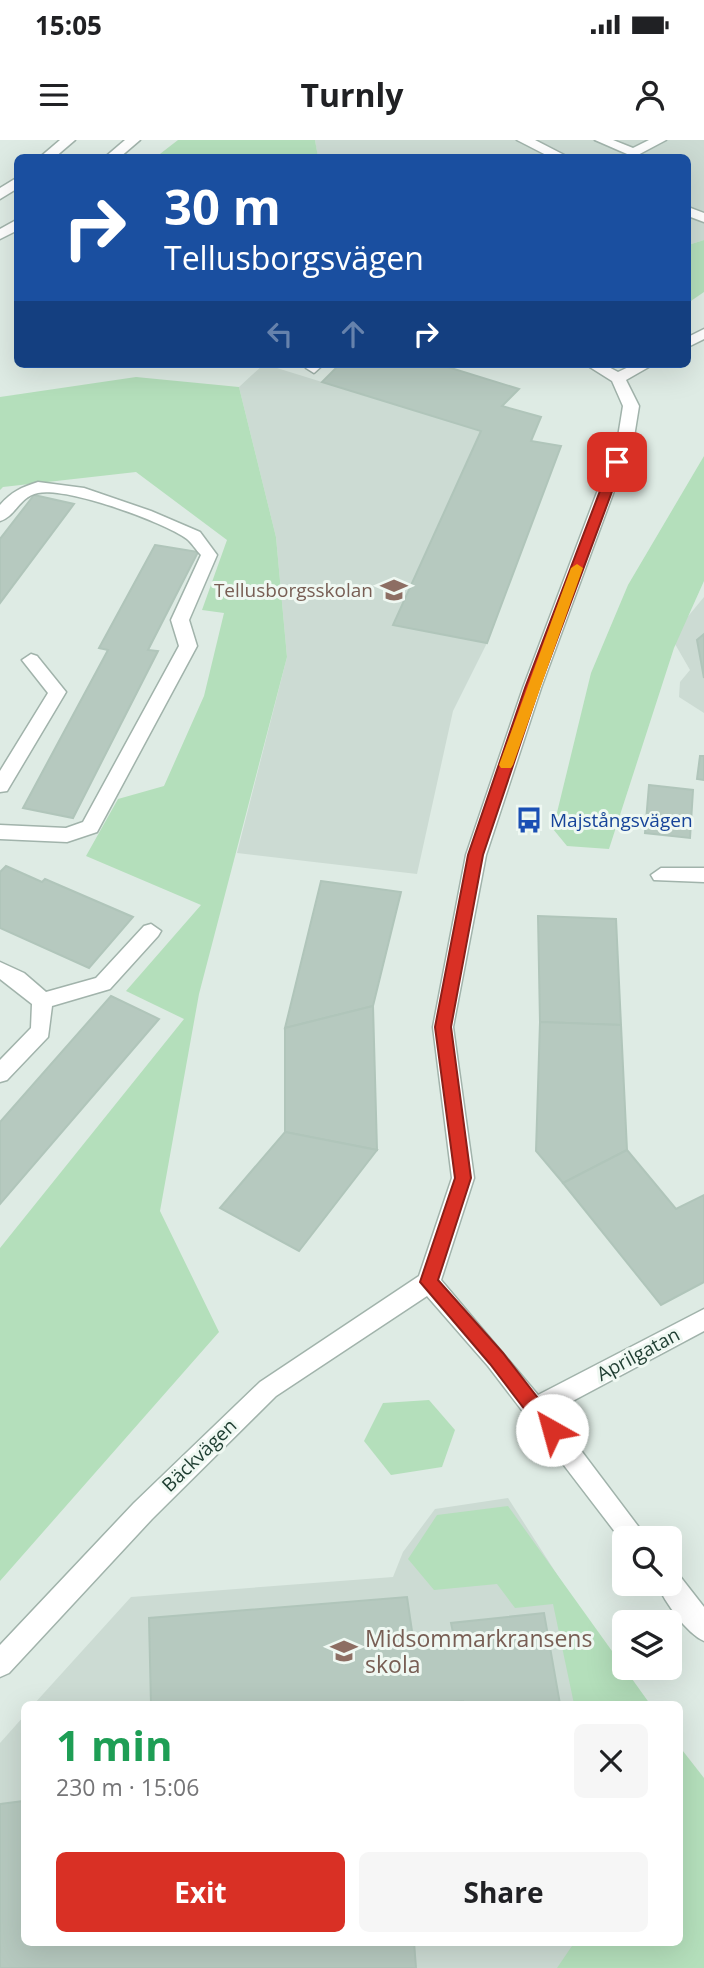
<!DOCTYPE html>
<meta charset="utf-8">
<style>
:root{--surface:#fff;--page:#f6f6f6;--text:#202124;--muted:#757577;--accent:#d93025}
body{margin:0;font-family:"Open Sans",sans-serif;background:var(--page);color:var(--text);height:100vh;display:flex;flex-direction:column;font-size:26px;white-space:nowrap}
*{box-sizing:border-box;margin:0}
p{font-size:23px;color:var(--muted)}
.icon{flex:none;width:38px;height:38px;fill:none;stroke:currentColor;stroke-width:2;stroke-linecap:round;stroke-linejoin:round}
.map{position:relative;flex:1;overflow:hidden}
.sheet{position:absolute;left:21px;top:1561px;width:662px;height:245px;display:flex;flex-direction:column;background:var(--surface);border-radius:10px;box-shadow:0 7px 28px #0002}
.sheet>*{flex:none}
.top-card{position:absolute;left:14px;top:14px;width:677px;height:214px;border-radius:10px;box-shadow:0 7px 28px #0002;background:#1a4fa0;color:#fff;overflow:hidden}
.buttons{position:absolute;left:612px;top:1386px;display:grid;gap:14px}
.buttons a{display:grid;place-items:center;width:70px;height:70px;border-radius:10px;background:var(--surface);box-shadow:0 7px 28px #0002;font-size:35px}
.pin{position:absolute;display:grid;place-items:center;width:60px;height:60px;color:#fff;margin:-30px;border-radius:14px;box-shadow:0 4px 10px #0006}
.me{position:absolute;width:77px;margin:-38px;rotate:322deg;stroke-linejoin:round;filter:drop-shadow(0 0 5px #0008)}
.turn{display:flex;align-items:center;gap:24px;height:147px;padding:0 35px;font-size:32px}
.turn .icon{width:91px;height:91px;stroke-width:2.5}
.turn b{display:block;font-size:49px;line-height:60px}
.lanes{display:flex;align-items:center;height:66px;padding:0 35px;background:#0003;justify-content:center;gap:35px;direction:ltr}
.lanes .off{opacity:.35}
.round{display:grid;place-items:center;flex:none;width:74px;height:74px;border-radius:10px;background:var(--page)}
.summary{display:flex;align-items:center;justify-content:space-between;height:119px;padding:0 35px}
h1{font-size:42px;font-weight:700;line-height:52px;color:#1e9e55}
.primary-button{display:flex;gap:14px;margin-top:auto;padding:14px 35px}
.primary-button a{flex:1;height:80px;border-radius:10px;background:var(--accent);color:#fff;font-size:28px;font-weight:700;line-height:80px;text-align:center}
.primary-button a+a{background:var(--page);color:var(--text)}
.status{display:flex;justify-content:space-between;align-items:center;height:49px;padding:0 35px;background:var(--surface);direction:ltr}
.status svg{height:19px;fill:currentColor}
header{display:flex;justify-content:space-between;align-items:center;height:91px;padding:0 35px;background:var(--surface);font-size:32px;font-weight:700}
.map>svg:first-child{display:block}
.built{fill:#ccdbd3}
.green{fill:#b4dfbb}
.building{fill:#b6c9bf;stroke:#b0c5ba;stroke-width:2}
.lines{fill:none;stroke-linecap:round;stroke-linejoin:round}
.minor-casing{stroke:#a1b3ab;stroke-width:3}
.minor{fill:#fff;fill-rule:evenodd}
.route{fill:#d93025;stroke:#8d1f18;stroke-width:2}
.slow{fill:#f59e0b}
.labels{text-anchor:middle;dominant-baseline:central;stroke-width:6;stroke-linejoin:round;paint-order:stroke}
.education-label{font-size:19px;fill:#785e54;stroke:#eff8f2;text-anchor:end}
.transit-label{font-size:19px;fill:#164399;stroke:#eff8f2;text-anchor:start}
.street-label{font-size:19px;fill:#1e3d31;stroke:#eff8f2}
.near-education-label{font-size:23px;fill:#785e54;stroke:#eff8f2;text-anchor:start}
</style>
<div class="status"><b>15:05</b><svg viewBox="0 0 49 12"><path d="M0 12V9h3v3zM5 12V6h3v6zM10 12V3h3v9zM15 12V0h3v12zM26 1h20v11H26zM47 4h2v5h-2z"/></svg></div>
<header><svg class="icon" aria-label="menu" viewBox="0 0 24 24"><path d="M4 6h16M4 12h16M4 18h16"/></svg>Turnly<svg class="icon" aria-label="person" viewBox="0 0 24 24"><circle cx="12" cy="8" r="4"/><path d="M4 21q1-7 8-7t8 7"/></svg></header>
<div class="map">
<svg width="704" height="1828" viewBox="0 0 704 1828">
<rect width="100%" height="100%" fill="#deebe4"/>
<g class="built">
<path d="M315,0h389v100l-16,5v-87h-370z"/>
<path d="M264,224l216,67 22,-25 39,11 -10,24 30,5 -74,197 -34,68 -36,163 -180,-21 50,-196 -11,-120 -37,-150z"/>
<path d="M704,457v116l-25,-16 1,-15 10,-12 -19,-33z"/>
<path d="M508,1358l132,206h-606l97,-107 262,-20 10,-25 32,-43z"/>
<path d="M24,1576v226h655l25,26h-704v-225z"/>
</g>
<g class="green">
<path d="M178,0h137l3,17h-162z"/>
<path d="M704,100v52l-16,11v-58z"/>
<path d="M136,237l103,10 37,150 11,120 -88,337 -39,217 59,121 -219,249v-333l184,-229 -58,-28 75,-86 -115,-49 32,-57 46,-13 40,-90 20,-83 -22,-3 25,-70 -91,-68 -133,15 -3,3v-93z"/>
<path d="M704,316v125l-30,67 -65,201 -42,-3 -14,-17 38,-156 37,-88z"/>
<path d="M429,1260l26,30 -13,37 -51,8 -27,-34 19,-38z"/>
<path d="M508,1366l142,198h-76l-21,-100 -38,4 -18,-24 -63,6 -26,-31 29,-44z"/>
<path d="M679,1606l25,32v190h-147l17,-25 105,-1z"/>
</g>
<g class="building">
<path d="M340,224h98l81,25 -17,17 39,11 -10,24 30,5 -74,197 -94,-18 88,-194 -159,-49z"/>
<path d="M34,355l40,9 -74,99v-64z"/>
<path d="M155,405l43,7 -50,98 10,1 -85,167 -50,-10 85,-158 -9,-2z"/>
<path d="M704,494v44l-7,-38z"/>
<path d="M700,616h4v24l-7,-1z"/>
<path d="M649,645l44,5 -3,48 -45,-5z"/>
<path d="M6,726l36,16 3,-3 88,38 -44,51 -89,-40v-56z"/>
<path d="M321,741l80,11 -28,114 -88,22z"/>
<path d="M538,776l78,3 5,106 -81,-3z"/>
<path d="M111,856l48,23 -159,185v-82z"/>
<path d="M373,866l4,144 -92,-18v-104z"/>
<path d="M540,882l81,3 6,125 -64,33 -27,-32z"/>
<path d="M285,992l92,18 -78,101 -79,-43z"/>
<path d="M627,1010l49,59 28,-14v87l-43,23 -98,-122z"/>
<path d="M407,1457l7,48 41,-3 -4,-19 93,-10 16,91h-96l-1,-3 -40,3h-272l-2,-86z"/>
<path d="M24,1661v141h390l2,26h-416v-164z"/>
</g>
<g class="lines">
<g class="minor-casing">
<g id="minor">
<path d="M60,0h15l-21,18h-15z"/>
<path d="M125,0h15l-21,18h-15z"/>
<path d="M517,0h18l35,18h-18z"/>
<path d="M595,0h18l20,8 16,-8h17l-32,17z"/>
<path d="M18,37v11l-18,11v-11z"/>
<path d="M688,67l16,6v9l-16,-6z"/>
<path d="M18,79v11l-18,9v-10z"/>
<path d="M704,189v10l-16,8v-10z"/>
<path d="M309,224h15l-10,9 -8,-5z"/>
<path d="M585,224h18l15,8 17,-8h19l-28,16 13,26 -5,31 -93,251 -55,167 -33,172 21,151 -33,102 97,115 166,-86v22l-152,81 95,126h-22v7l-137,-179 -61,-70 -151,100 -124,123 -143,154 -9,4v-32l134,-142 126,-121 159,-106 33,-98 -19,-151 33,-172 57,-167 95,-251 5,-31 -11,-25z"/>
<path d="M38,342l46,6 67,23 49,21 17,23 -28,65 8,26 -100,186 -30,10 -67,-3v-14l66,3 17,-6 96,-176 -8,-26 30,-65c-5,-5 -9,-12 -14,-16 -25,-18 -120,-52 -149,-46 -18,3 -23,24 -38,28v-16c11,-13 22,-18 38,-23z"/>
<path d="M31,514l6,2 29,36 -59,99 -7,1v-21l48,-78 -26,-33z"/>
<path d="M661,728h43v14l-50,-2 -3,-5z"/>
<path d="M151,784l10,7 -3,5 -48,53 -58,17 -4,31 -41,43 -7,2v-22l31,-32 1,-24 -32,-25v-17l24,11 22,19 50,-14 48,-52z"/>
<path d="M670,1432l9,3 25,32v34c-18,-8 -39,-39 -47,-57h13z"/>
</g>
</g>
<use href="#minor" class="minor"/>
</g>
<path class="route" d="M617,318l6,4 -84,226 -56,167 -32,172 20,151 -33,102 65,73 55,71 3,6 -3,6 -6,3 -7,-3 -55,-72 -70,-82 35,-104 -20,-151 33,-172 57,-167 86,-226z"/>
<path class="slow" d="M577,424l6,4 -70,197 -2,3h-10l-2,-3 72,-197z"/>
<defs>
<g id="school-bare" transform="scale(2.1)"><path d="M0-5L7-2L0 1L-7-2ZM-4 1L0 2.5L4 1V4Q0 6-4 4Z" fill="#8d6e63" stroke="#eff8f2" stroke-width="2.5" paint-order="stroke"/></g>
<g id="bus-bare" transform="scale(2.1)"><path d="M-5-6H5V4H4V6H2V4H-2V6H-4V4H-5ZM-3.5-4V0h7V-4ZM-3.5 1.2v1.5H-2V1.2ZM2 1.2v1.5H3.5V1.2Z" fill="#1a4fb4" stroke="#eff8f2" stroke-width="2.5" paint-order="stroke"/></g>
</defs>
<g fill-rule="evenodd">
<use href="#school-bare" x="394" y="450"/>
<use href="#bus-bare" x="529" y="680"/>
<use href="#school-bare" x="344" y="1511"/>
</g>
<g class="labels">
<g class="education-label">
<text x="373" y="450">Tellusborgsskolan</text>
</g>
<g class="transit-label">
<text x="550" y="680">Majstångsvägen</text>
</g>
<g class="street-label">
<text transform="translate(638 1214) rotate(-28)">Aprilgatan</text>
<text transform="translate(199 1315) rotate(-44)">Bäckvägen</text>
</g>
<g class="near-education-label">
<text x="365" y="1498">Midsommarkransens<tspan x="365" dy="26">skola</tspan></text>
</g>
</g>
</svg>
<div class="buttons">
<a><svg class="icon" aria-label="search" viewBox="0 0 24 24"><circle cx="10" cy="10" r="6"/><path d="M15 15l6 6"/></svg></a>
<a><svg class="icon" aria-label="layers" viewBox="0 0 24 24"><path d="M12 4l9 5-9 5-9-5zM3 14l9 5 9-5"/></svg></a>
</div>
<div class="pin" style="left:617px;top:322px;background:#d93025"><svg class="icon" aria-label="arrive" viewBox="0 0 24 24"><path d="M6 21V4h12l-3 4 3 4H6"/></svg></div>
<svg class="me" style="left:552px;top:1290px" viewBox="-20 -20 40 40"><circle r="19" fill="#fff"/><path d="M0-13L10 11 0 6-10 11z" fill="#d93025"/></svg>
<div class="top-card">
<div class="turn"><svg class="icon" aria-label="right" viewBox="0 0 24 24"><path d="M7 20v-9h11M14 6l5 5-5 5"/></svg><div><b>30 m</b>Tellusborgsvägen</div></div>
<div class="lanes"><svg class="icon off" aria-label="left" viewBox="0 0 24 24"><path d="M17 20v-9H6M10 6l-5 5 5 5"/></svg><svg class="icon off" aria-label="ahead" viewBox="0 0 24 24"><path d="M12 20V5M6 11l6-6 6 6"/></svg><svg class="icon" aria-label="right" viewBox="0 0 24 24"><path d="M7 20v-9h11M14 6l5 5-5 5"/></svg></div>
</div>
<section class="sheet">
<div class="summary"><div><h1>1 min</h1><p>230 m · 15:06</p></div><a class="round"><svg class="icon" aria-label="close" viewBox="0 0 24 24"><path d="M6 6l12 12M18 6L6 18"/></svg></a></div>
<div class="primary-button"><a>Exit</a><a>Share</a></div>
</section>
</div>
